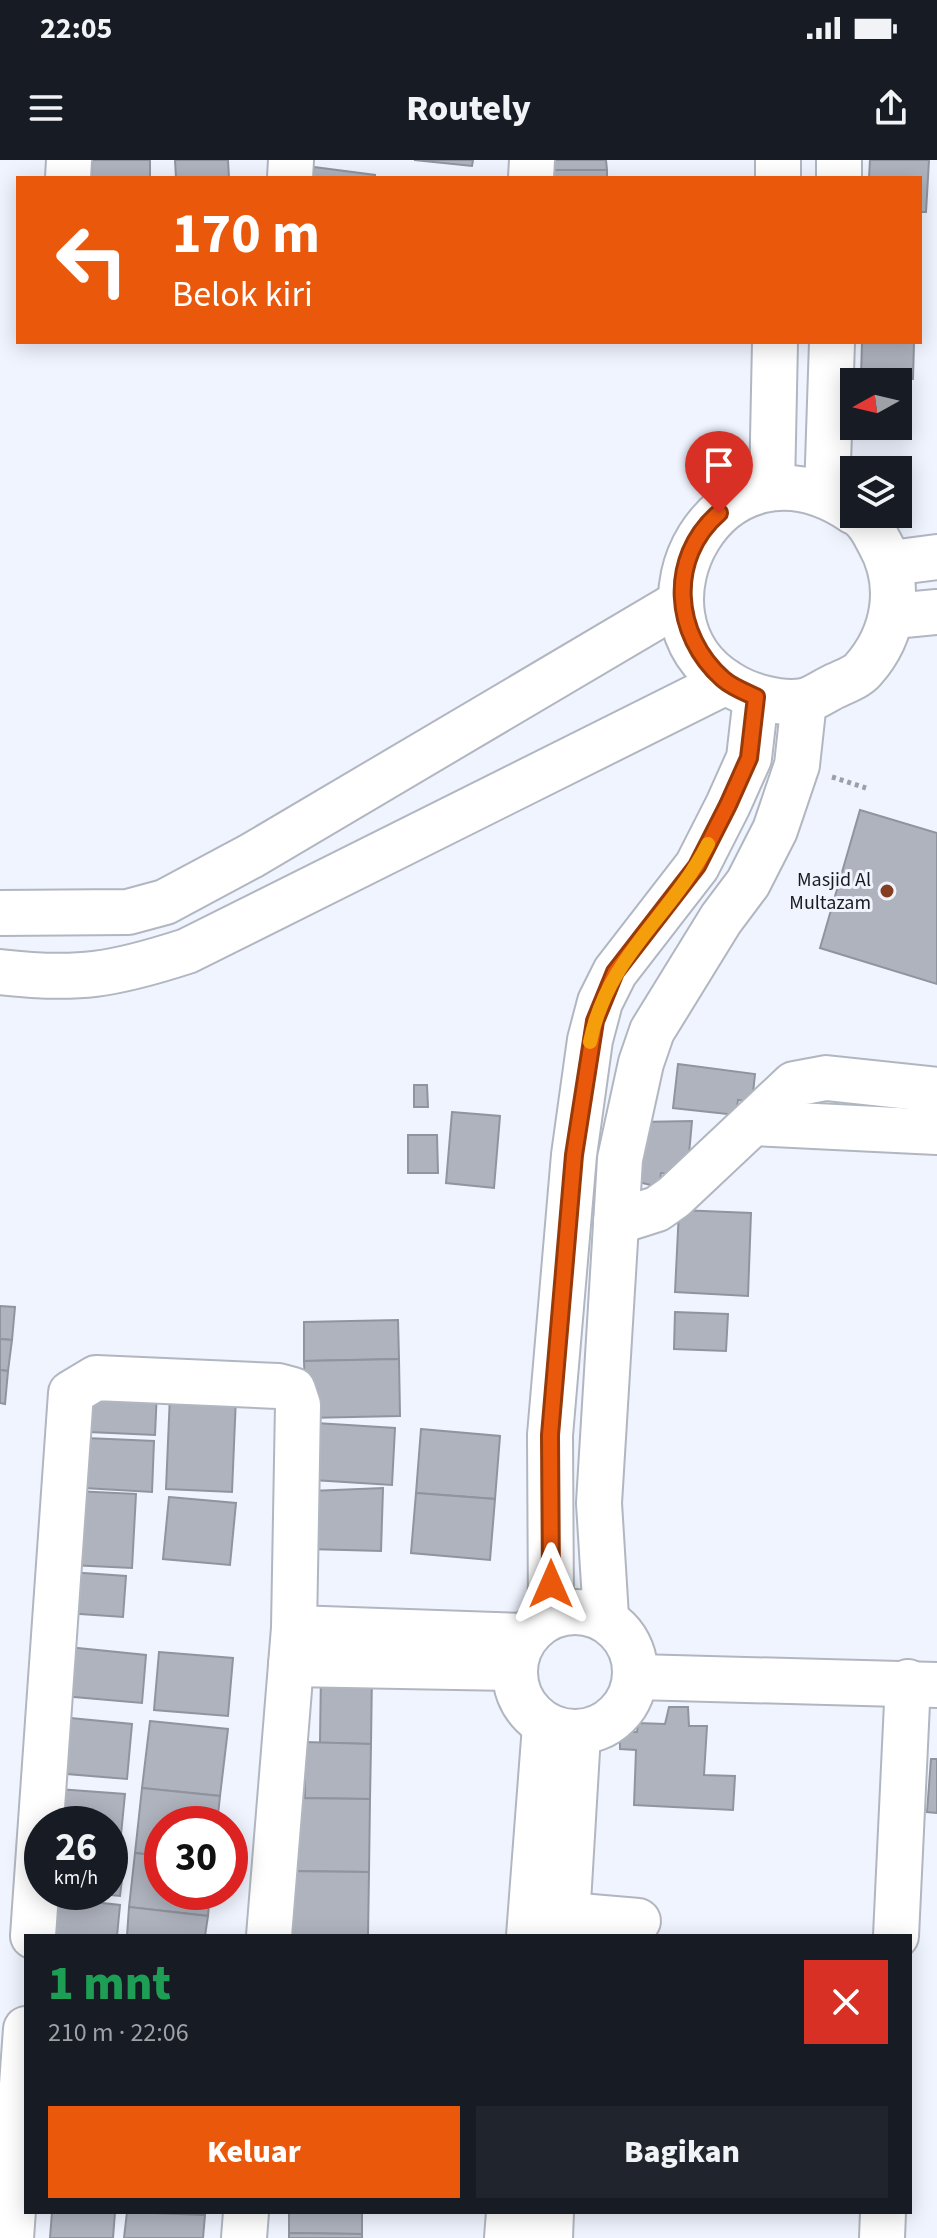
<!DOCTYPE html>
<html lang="id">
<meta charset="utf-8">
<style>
:root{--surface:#171b24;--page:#20242c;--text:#f1f3f6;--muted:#9ea1a6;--accent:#ea580c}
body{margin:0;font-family:"Source Sans 3",sans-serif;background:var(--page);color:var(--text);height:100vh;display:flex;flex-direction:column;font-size:30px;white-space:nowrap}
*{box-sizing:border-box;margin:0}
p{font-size:26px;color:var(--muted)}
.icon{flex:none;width:44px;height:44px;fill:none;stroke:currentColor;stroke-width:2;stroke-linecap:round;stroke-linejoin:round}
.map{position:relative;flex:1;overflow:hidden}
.side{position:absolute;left:24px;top:1774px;width:888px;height:280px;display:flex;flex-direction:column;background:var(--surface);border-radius:0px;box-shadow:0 4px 20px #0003}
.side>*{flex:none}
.top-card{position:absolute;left:16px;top:16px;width:906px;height:168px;border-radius:0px;box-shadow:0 4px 20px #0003;background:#ea580c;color:#fff;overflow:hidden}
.needle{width:52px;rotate:262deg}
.buttons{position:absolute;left:840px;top:208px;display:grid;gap:16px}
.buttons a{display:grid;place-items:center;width:72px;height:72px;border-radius:0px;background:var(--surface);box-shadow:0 4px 20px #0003;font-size:40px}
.speed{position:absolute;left:24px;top:1646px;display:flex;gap:16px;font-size:40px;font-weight:700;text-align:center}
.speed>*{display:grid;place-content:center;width:104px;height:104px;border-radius:50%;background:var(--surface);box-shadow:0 4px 20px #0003;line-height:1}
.speed small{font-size:20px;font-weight:400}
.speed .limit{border:12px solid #d22;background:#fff;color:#111}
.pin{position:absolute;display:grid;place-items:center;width:68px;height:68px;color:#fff;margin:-82px -34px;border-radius:50% 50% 50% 0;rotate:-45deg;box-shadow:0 0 8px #0007}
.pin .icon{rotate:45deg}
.me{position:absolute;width:88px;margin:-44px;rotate:0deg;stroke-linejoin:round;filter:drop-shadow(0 0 6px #0008)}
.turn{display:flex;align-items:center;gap:28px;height:168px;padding:0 24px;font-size:36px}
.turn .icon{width:104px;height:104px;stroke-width:2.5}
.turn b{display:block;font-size:56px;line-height:68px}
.round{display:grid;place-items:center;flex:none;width:84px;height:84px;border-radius:0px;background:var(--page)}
.overview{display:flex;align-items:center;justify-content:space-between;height:136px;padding:0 24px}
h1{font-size:48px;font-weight:800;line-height:60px;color:#1e9e55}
.cta{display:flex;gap:16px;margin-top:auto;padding:16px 24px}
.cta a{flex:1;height:92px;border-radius:0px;background:var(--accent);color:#fff;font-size:32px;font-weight:800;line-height:92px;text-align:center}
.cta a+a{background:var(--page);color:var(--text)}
.status{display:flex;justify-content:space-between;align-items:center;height:56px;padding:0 40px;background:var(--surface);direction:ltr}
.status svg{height:22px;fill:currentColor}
header{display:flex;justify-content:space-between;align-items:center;height:104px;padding:0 24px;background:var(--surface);font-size:36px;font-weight:800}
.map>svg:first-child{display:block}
.building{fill:#afb3be;stroke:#8f949e;stroke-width:2}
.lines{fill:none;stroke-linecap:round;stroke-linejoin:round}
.minor-casing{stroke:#b1b6c0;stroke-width:48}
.path{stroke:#9b9fa7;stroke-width:5;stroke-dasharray:4 4;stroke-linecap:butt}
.minor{stroke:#fff;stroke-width:44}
.route-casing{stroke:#983908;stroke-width:20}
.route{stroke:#ea580c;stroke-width:14}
.slow{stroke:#f59e0b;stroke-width:14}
.poi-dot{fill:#863e21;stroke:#eff4ff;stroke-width:3}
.labels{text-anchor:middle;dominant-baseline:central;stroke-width:6;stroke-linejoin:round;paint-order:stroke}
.poi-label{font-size:20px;fill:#191b1f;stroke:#eff4ff;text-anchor:end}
</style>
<div class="status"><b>22:05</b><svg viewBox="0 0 49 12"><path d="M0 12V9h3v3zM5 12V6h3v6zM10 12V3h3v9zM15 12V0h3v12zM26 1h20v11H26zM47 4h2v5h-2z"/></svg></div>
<header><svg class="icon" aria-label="menu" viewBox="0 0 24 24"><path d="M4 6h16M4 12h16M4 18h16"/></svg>Routely<svg class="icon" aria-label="share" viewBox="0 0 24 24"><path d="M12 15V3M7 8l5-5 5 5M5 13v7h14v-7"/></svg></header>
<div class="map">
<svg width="937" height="2078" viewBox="0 0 937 2078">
<rect width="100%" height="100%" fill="#eff4ff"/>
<g class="building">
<path d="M92,0h58v18l-59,-1z"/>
<path d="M175,0h53l1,18h-53z"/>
<path d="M414,0h59l-1,6z"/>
<path d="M549,0h57l1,10h-59z"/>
<path d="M870,0h59l-3,52h-6v-34h-51z"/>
<path d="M314,7l61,8v3h-63z"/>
<path d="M548,10h59v8h-60z"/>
<path d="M862,182h52l-1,37 -52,-2z"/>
<path d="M860,650l77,23v151l-117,-36z"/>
<path d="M678,904l77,10 -3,28 -14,-2 -2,15 -63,-7z"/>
<path d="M414,925h13l1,22h-14z"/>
<path d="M452,952l48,4 -6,72 -48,-5z"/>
<path d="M692,961l-5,55 -26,-3 -2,14 -29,-7 9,-58z"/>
<path d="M408,975h29l1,38h-30z"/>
<path d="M679,1050l72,3 -3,83 -73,-4z"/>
<path d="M0,1146l15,1 -3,33 -12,-1z"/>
<path d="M675,1152l53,2 -2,37 -52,-2z"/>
<path d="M398,1160l1,39 -95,2v-39z"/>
<path d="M0,1179l12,1 -4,31 -8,-1z"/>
<path d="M399,1199l1,57 -94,2 -2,-57z"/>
<path d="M0,1210l8,1 -3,33 -5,-1z"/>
<path d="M91,1227l66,3 -2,45 -66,-3z"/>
<path d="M170,1235l66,2 -4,95 -66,-3z"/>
<path d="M316,1263l79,5 -3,57 -79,-5z"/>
<path d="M421,1269l79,7 -5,63 -79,-6z"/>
<path d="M86,1278l68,3 -2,51 -68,-4z"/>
<path d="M383,1328l-2,63 -73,-2 3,-58z"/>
<path d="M74,1331l62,3 -4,74 -62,-3z"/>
<path d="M416,1333l79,6 -5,61 -79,-7z"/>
<path d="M169,1337l67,6 -6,62 -67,-6z"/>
<path d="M69,1412l57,4 -3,41 -57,-4z"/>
<path d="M68,1487l78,8 -4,48 -79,-7z"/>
<path d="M159,1492l74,6 -5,58 -74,-6z"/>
<path d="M321,1511l51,1 -1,72 -51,-1z"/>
<path d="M669,1547h19l1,19h18l-3,49 31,1 -2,34 -99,-5 2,-55 -16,-1v-17h17l1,-9 27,1z"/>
<path d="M60,1557l72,7 -5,55 -72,-6z"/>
<path d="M150,1561l78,8 -8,67 -78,-8z"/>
<path d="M305,1582l66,2 -1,55 -65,-1z"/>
<path d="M931,1599h6v54l-10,-1z"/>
<path d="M142,1628l78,8 -3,28h-55v32l-27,-3z"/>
<path d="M58,1629l67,5 -5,51 -10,-1v-20h-54z"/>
<path d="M294,1638l76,1 -1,73 -76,-1z"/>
<path d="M110,1693l15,2 -5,41 -40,-4h30z"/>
<path d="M135,1693l27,3v36h48l-2,24 -79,-9z"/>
<path d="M280,1711l89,1 -1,64h-89z"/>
<path d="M47,1737l73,8 -3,31h-74z"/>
<path d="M129,1747l79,9 -3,20h-78z"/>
<path d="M52,2052h63l-2,26h-63z"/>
<path d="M127,2052l78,3 -2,23h-79z"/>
<path d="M289,2052h73v22l-73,-1z"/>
<path d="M289,2073l73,1v4h-73z"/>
</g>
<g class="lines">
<g class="minor-casing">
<g id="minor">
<path d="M68,18l1,-18"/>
<path d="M290,18l1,-18"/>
<path d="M531,18l1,-18"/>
<path d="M778,18v-18"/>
<path d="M839,18v-18"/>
<path d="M772,327l3,-145"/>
<path d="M827,333l5,-151"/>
<path d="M854,352c-136,-92 -236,104 -126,171 20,13 52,22 76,18 10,-2 23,-12 33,-16 8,-4 20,-8 26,-15 32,-36 40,-86 16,-128 -6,-11 -10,-21 -21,-28"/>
<path d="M891,403l46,-6"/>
<path d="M894,456l43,-4"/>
<path d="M0,753l128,-1 37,-10 86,-46 430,-254"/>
<path d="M0,812c78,9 113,3 187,-21l539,-269"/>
<path d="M754,963l183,9"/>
<path d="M616,1062l41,-13 17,-12 120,-113 32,-6 111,12"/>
<circle cx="575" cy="1512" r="60"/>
<path d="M551,1454l-1,-179 24,-280 16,-115 10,-38 15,-30 82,-106 31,-61 21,-47 7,-61"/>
<path d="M606,1457l-7,-114 21,-344 21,-96 11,-32 69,-112 27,-36 27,-53 22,-65 7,-64"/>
<path d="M294,1468l230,8"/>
<path d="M291,1504l222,4"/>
<path d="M637,1517l300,8"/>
<path d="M568,1755l70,6"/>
<path d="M33,1776l38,-543 25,-15 182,8 15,4 5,15 -4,223 -25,308"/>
<path d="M529,1776l16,-210"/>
<path d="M566,1776l12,-202"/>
<path d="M896,1776l12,-254"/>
<path d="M11,2078l15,-209"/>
<path d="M244,2078l2,-26"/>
<path d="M507,2078l2,-26"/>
<path d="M550,2078l1,-26"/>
<path d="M882,2078l1,-26"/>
</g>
</g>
<path class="path" d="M832,617l34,11"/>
<use href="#minor" class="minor"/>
</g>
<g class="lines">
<g class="route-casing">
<path id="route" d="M551,1424l-1,-149 24,-280 21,-134 20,-49 82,-106 31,-61 21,-47 7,-61c-11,-5 -24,-10 -33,-18 -50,-44 -56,-121 -4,-166"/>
</g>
<use href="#route" class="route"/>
<path class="slow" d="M590,882c18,-87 80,-124 118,-198"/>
</g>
<circle class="poi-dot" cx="887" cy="731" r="8"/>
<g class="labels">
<g class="poi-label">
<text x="871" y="720">Masjid Al<tspan x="871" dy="23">Multazam</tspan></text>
</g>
</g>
</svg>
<div class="buttons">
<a><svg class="needle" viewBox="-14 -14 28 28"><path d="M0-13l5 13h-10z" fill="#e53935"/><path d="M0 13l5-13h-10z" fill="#9ea1a6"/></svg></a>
<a><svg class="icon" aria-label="layers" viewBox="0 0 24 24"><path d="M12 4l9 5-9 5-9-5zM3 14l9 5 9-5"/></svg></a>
</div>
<div class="speed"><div>26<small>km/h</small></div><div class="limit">30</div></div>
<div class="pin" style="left:719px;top:353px;background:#d93025"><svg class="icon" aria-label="arrive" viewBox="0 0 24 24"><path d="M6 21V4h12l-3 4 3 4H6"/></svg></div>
<svg class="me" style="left:551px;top:1424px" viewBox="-20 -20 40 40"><path d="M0-17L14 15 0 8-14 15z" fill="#ea580c" stroke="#fff" stroke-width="4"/></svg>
<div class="top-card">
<div class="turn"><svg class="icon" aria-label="left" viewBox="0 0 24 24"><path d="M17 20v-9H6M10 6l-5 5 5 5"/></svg><div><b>170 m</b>Belok kiri</div></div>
</div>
<section class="side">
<div class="overview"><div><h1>1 mnt</h1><p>210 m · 22:06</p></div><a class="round" style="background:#d93025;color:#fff"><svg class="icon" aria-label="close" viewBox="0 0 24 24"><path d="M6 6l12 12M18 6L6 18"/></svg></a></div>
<div class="cta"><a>Keluar</a><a>Bagikan</a></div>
</section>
</div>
